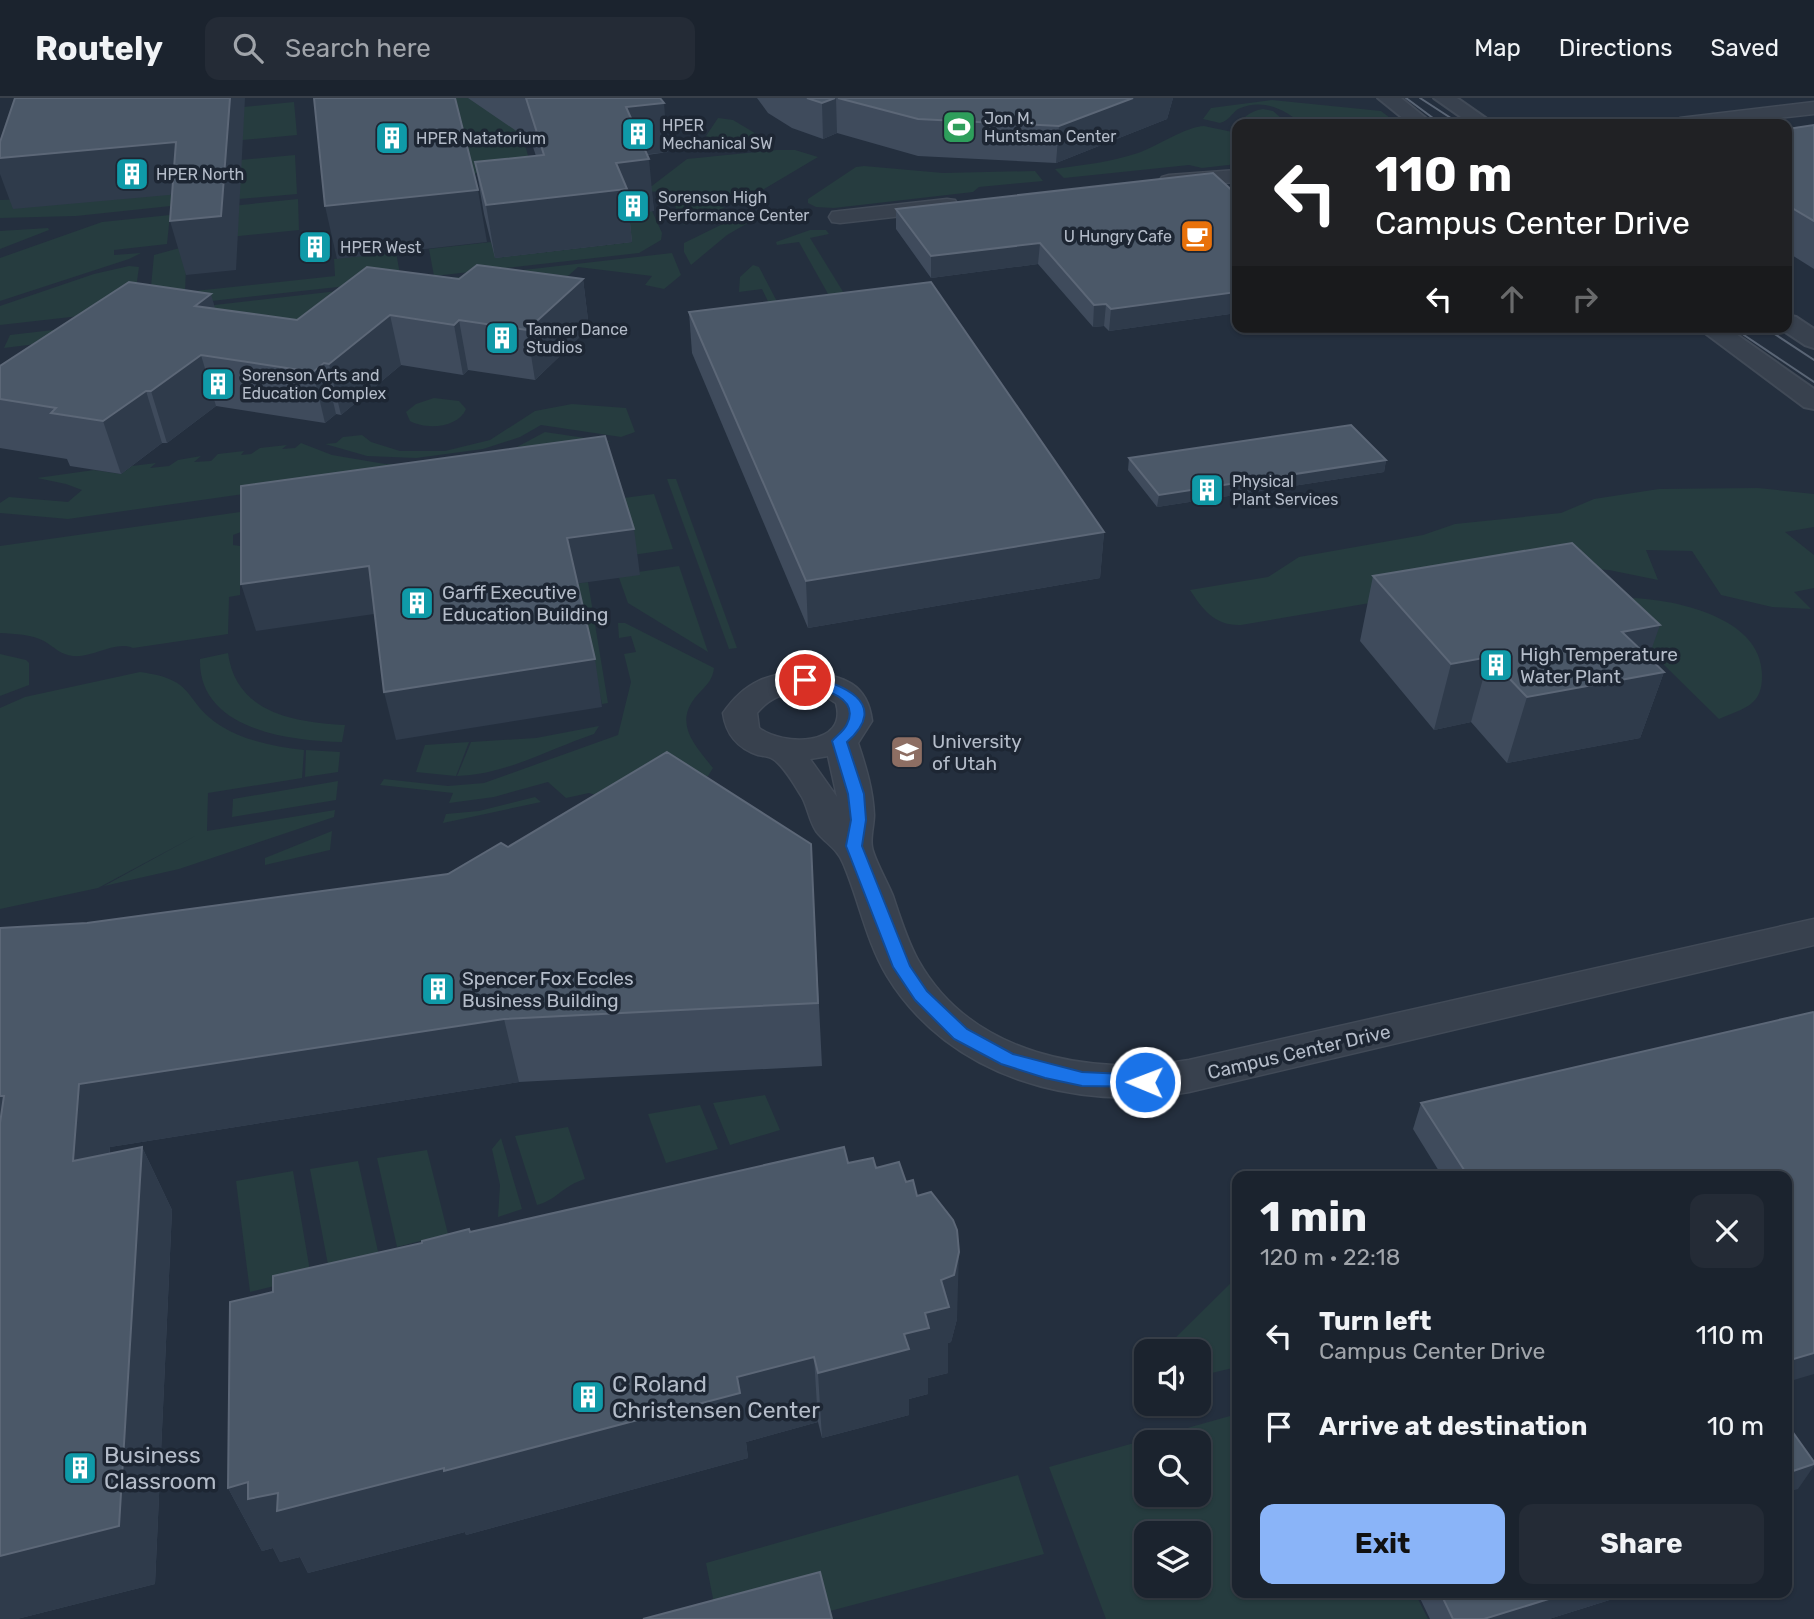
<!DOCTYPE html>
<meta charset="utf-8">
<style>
:root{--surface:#1b232e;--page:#242b36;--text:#f1f3f6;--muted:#a0a4aa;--line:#39404a;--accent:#8ab4f8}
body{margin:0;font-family:Rubik,sans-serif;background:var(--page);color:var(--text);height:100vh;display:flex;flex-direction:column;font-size:26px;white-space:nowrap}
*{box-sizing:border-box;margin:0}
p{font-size:23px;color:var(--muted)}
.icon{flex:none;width:38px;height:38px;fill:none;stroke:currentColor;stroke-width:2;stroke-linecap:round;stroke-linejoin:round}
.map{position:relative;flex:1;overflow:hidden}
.panel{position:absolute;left:1232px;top:1073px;width:560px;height:427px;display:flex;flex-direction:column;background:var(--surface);border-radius:14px;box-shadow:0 2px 5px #0004,0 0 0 2px var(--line)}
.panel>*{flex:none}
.banner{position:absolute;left:1232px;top:21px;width:560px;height:214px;border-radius:14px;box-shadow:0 2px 5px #0004,0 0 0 2px var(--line);background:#202124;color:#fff;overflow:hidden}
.tools{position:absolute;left:1134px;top:1241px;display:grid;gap:14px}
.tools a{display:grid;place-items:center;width:77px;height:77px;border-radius:14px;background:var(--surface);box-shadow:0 2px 5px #0004,0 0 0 2px var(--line);font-size:35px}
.pin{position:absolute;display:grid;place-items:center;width:60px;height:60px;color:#fff;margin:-30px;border:4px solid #fff;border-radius:50%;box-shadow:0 2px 7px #0007}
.me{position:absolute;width:77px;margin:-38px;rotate:271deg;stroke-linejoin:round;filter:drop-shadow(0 0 5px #0008)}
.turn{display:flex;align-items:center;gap:24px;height:147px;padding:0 28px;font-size:32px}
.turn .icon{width:91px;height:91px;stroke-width:2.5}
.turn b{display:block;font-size:49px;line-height:60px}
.lanes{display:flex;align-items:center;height:66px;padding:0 28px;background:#0003;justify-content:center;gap:35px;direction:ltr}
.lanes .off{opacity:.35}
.round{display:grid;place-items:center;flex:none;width:74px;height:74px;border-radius:14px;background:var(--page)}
.summary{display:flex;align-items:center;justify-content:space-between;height:119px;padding:0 28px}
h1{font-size:42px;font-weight:700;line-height:52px}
.button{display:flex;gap:14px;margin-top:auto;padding:14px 28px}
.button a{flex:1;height:80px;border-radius:14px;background:var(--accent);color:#111;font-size:28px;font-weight:700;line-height:80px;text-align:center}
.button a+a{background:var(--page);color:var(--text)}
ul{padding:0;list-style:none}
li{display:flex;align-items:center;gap:21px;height:91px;padding:0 28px}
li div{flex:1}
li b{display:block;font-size:26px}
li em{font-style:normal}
header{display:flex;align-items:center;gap:42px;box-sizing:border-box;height:98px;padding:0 35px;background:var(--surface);border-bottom:2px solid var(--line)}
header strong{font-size:33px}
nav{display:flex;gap:38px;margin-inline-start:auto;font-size:24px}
.search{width:490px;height:63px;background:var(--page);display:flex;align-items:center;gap:18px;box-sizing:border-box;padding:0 24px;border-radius:14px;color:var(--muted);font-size:26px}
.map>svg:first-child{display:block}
.green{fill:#263c3f;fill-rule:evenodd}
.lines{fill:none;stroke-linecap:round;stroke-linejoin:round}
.minor-casing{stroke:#414a57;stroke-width:3}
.tertiary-casing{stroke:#414a57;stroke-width:4}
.minor{fill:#38414e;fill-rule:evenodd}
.tertiary{fill:#38414e;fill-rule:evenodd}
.tram{stroke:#5a6575;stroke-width:2}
.wall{fill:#3f4b5c}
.shaded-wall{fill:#2f3b4b}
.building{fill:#4b5868;stroke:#5c6777;stroke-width:2}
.route{fill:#1a73e8;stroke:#114b97;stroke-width:2}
.labels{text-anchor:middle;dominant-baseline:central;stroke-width:7;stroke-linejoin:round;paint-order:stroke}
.far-poi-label{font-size:16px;fill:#b4bcc9;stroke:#1d2633;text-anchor:start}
.poi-label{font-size:19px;fill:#b4bcc9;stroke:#1d2633;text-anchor:start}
.street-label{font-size:19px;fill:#b4bcc9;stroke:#1d2633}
.near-poi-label{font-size:23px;fill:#b4bcc9;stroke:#1d2633;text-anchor:start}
</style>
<header>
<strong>Routely</strong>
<div class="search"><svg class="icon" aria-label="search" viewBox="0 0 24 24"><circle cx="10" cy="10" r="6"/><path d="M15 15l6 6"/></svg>Search here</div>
<nav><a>Map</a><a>Directions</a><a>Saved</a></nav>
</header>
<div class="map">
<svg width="1814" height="1521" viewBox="0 0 1814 1521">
<rect width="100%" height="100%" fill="#242f3e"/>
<g class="green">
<path d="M456,0h82l-25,29 23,14 -11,4 6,21 -102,14 22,-80z"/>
<path d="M1272,2l109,11 13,10 -10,3h-82c-18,-15 -39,-26 -64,-15 -7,5 -8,11 -18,14l-17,-4 8,-11z"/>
<path d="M294,4l3,33 -55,5 -50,-28z"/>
<path d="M1263,11l10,2 15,13h-51v5l-6,-2c12,-7 17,-16 32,-18z"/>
<path d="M718,20l15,2 40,24 -70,6 -3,-5z"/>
<path d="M1204,28l33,7v31l-35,4 -13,-3 -125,13 -9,-9c28,-4 56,-7 83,-16 18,-6 49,-27 66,-27z"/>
<path d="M776,52h19l23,7 -69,41v3l-6,3 -73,-8 -2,-5 -24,1 43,-33z"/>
<path d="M295,57l2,39 -105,9 49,-43z"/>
<path d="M864,68l79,7 92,-2 8,10 -64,6 -6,5 -139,16 -18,-1 -8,-4v-4l48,-32z"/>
<path d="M173,96l-2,12 -95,10 -76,2v-18z"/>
<path d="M298,101l1,31 -118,12 2,-31z"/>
<path d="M672,101l48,7 5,2 -41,17z"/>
<path d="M652,113l10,22 -1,7 -22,13 -205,23 -5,-27 62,-7 5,16 136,-16 -11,-28z"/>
<path d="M170,117l-3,29 -53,6v5l27,-2 -12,6 -129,42v-43l102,-36z"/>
<path d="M739,118l10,1 4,3 -26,15 -36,30 -7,-13v-9z"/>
<path d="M48,130l1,2 -49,19v-18z"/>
<path d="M810,132h16l3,4 -19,4 43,70 -16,2 -38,-68 -22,3 -1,-3z"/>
<path d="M187,148l-2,46 150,-16 -1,-17 62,-7 5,28 -252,28 5,-53z"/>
<path d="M672,155l9,22 -17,14 -19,-4 7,-9 -74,-9 -10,9 -34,-4 -24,20 -159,34 -283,14 -64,8 6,-13 112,-13 14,-8z"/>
<path d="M753,167l6,2 26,50 -9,1 -14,-29 -23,3 1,-15z"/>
<path d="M129,168l10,1 -6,43 -133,15v-19l94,-32z"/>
<path d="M434,300l25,3 7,8c-8,19 -40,21 -56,12l-4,-9 10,-8z"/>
<path d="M572,306l54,4 9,24 -14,5 -80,-12 -21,12 -37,12 -67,9 -49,-2 -42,-12 11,-1 7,-6 19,-2 9,7 29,9h45l45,-11 45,-29z"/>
<path d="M545,334l67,10 -95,5z"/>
<path d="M301,345l31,12 53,9 33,1 89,-15 -53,14 -386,55 -68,-6v-10l9,-6 59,5 14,-12 -16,-6 -29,-6 57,-8 27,4 11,-8 24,-3 -6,5 19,-2 9,-6 23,-4 -7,6 17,-1 7,-7 26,-3 -3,4 10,-1 9,-6 27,-3 -5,4 13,-1z"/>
<path d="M667,381h9l61,169 -8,1z"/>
<path d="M1758,390l56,6v33l-29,5 29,23v33l-20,4 17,17 -39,-2 -51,-12 -29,-44 -46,-1 12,30 -49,-10 -33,-2 -335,57c-26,1 -38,-15 -51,-35l78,-13 31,-20 124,-22 32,-11 106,-11 33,-14 65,-10z"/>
<path d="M654,396l19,55 -40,6 -17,-56z"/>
<path d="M339,400l-99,21 1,13 -8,3v10l7,1v49l-11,2 -1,37 -95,14c-17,-8 -40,10 -60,8 -12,-1 -19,-9 -29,-15 -13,-7 -29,-7 -44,-8v-87z"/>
<path d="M679,468l29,86 -80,-49 -10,-28z"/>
<path d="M588,484l20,121 -6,1 -28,-120z"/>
<path d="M1597,501c16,0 33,-2 49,0 41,4 115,22 116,75 1,32 -18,34 -43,45z"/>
<path d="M618,525h7l89,45c-1,10 -6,16 -13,23 -30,30 -8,52 12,77l-5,8 -96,24 -23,-7 -23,5 -18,-16 -54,15 -45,6 4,-10 -73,-8 4,-6 64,7 36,-3 134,-48 13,-53 -7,-28 12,-2 -5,-16 -12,2z"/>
<path d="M228,555c8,60 65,69 117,72l-3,17c-52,-1 -144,-12 -142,-83z"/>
<path d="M0,556l26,6 3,3v22l-29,11z"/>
<path d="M140,574c59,8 41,28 81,54 24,15 55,21 83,24l-2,28 -94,15 -1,38 128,-21 -1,7 -155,52 -75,17 93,-51 -99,53 -98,21v-201l25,-11z"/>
<path d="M599,628l-5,8c-45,15 -89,41 -137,42l14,-34 65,-4z"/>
<path d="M469,644l-13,34 -40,-4 9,-27z"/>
<path d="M306,652l34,2 -2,20 -33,5z"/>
<path d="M338,683l-2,19 -104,17 1,-18z"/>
<path d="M535,699l6,5 -98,21 3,-9 33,-3z"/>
<path d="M332,733l-2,19 -65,15v-7z"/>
<path d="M765,997l15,35 -50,15 -17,-42z"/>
<path d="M700,1007l18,44 -52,14 -18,-49z"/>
<path d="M568,1029l17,52c-23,7 -28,21 -48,26l-22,-69z"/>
<path d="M501,1040l21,71 -24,8 2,-32 -8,-36z"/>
<path d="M427,1052l21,84 -51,13 -20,-89z"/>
<path d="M358,1063l21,95 -50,14 -19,-101z"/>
<path d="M293,1073l18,106 -61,15 -14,-111z"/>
<path d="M1237,1179v90l-38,9v-25h-37z"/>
<path d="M1237,1316v178l178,1 13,26h-322l-57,-152zM1199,1344v52h-53v-52zM1199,1435v53h-53v-53z"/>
<path d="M1018,1377l26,79 -244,65h-83l-11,-56z"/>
</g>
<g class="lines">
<g class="minor-casing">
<g id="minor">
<path d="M1814,4v12l-88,10h-56l10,-6z"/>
<path d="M1237,72v12l-68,5 -7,-2 -3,-4 3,-4 7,-2z"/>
<path d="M947,101l8,1 3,5 -3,5 -115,13 -8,-1 -3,-5 3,-5 8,-1z"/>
<path d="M805,572c35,7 62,10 67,51l-14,22c8,24 15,47 16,72 0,10 -4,23 -2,32 2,12 16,36 21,49 7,21 14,44 25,64 53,95 172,117 271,100l625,-141v26l-625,147c-112,20 -240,-14 -302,-116 -21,-35 -28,-76 -44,-113 -6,-15 -18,-20 -27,-32 -7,-11 -8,-23 -14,-34 -7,-11 -18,-31 -29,-38 -4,-3 -11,-3 -15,-4 -21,-7 -32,-21 -35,-42 23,-33 44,-38 82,-43zM805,592l15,3 16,10c13,44 -54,43 -77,25l-2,-15c13,-16 27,-20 48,-23zM828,658l9,41 -27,-38z"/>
</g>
</g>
<g class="tertiary-casing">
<g id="tertiary">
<path d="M1378,0h23l32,26h-23z"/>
<path d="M1434,0h23l37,26h-23z"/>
<path d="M1787,217l9,2 18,12v19l-9,-3 -27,-18h9z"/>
<path d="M1697,229h29l88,62v20l-10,-2z"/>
</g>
</g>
<use href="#minor" class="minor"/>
<use href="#tertiary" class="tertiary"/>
<g class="tram">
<path d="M1406,0l35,26"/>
<path d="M1420,0l40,26"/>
<path d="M1732,229l82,55"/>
<path d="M1764,229l50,33"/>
</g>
</g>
<g class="wall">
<path d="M468,0h192l8,54 -21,3 7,56 -25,2 3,29 -137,16 -11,-44 -9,-52 61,-6 -5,-15z"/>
<path d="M757,0h416l-6,21 -111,44 -138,-7 -81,-23 -14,6 -31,-11 -24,-15z"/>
<path d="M1814,27v144l-27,-17v-123z"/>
<path d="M1237,97v118l-128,18 -5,-5 -11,1 -55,-63 -107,14 -35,-49v-20z"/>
<path d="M459,181h124l6,49 -54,52 -67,-10 -5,5 -62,-10 -60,50 -5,-1 -11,9 -109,-17 -49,37h-5l-41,31 -51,-8 -3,-7 -67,-11v-82l215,-57 82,11z"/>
<path d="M689,214l415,220 -4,46 -292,50 -116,-275z"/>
<path d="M1129,360l257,2 -2,12 -227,35 -29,-37z"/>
<path d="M1373,478l276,81 15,15 -24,66 -133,25 -36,-41 -37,8 -74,-89z"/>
<path d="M811,746l11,222 -303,16 -409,65v7l32,-7 30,63 -17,374 -138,35 70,-696 361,-49 60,-27z"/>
<path d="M1421,1005l366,73h-345l-29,-47z"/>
<path d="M848,1065l28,5 30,14 11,14 40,123 -6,23 -3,1v30l-20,5v16l-19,5v16l-87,23 -4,-16 -72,20 2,16 -282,77 -1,-3 -157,41 -8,-16 -20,5 -7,-14 -11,3 -34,-63 45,-196 197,-60z"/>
<path d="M1417,1494h218l-86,27h-119z"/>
</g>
<g class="shaded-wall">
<path d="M230,0h15l-9,172 -50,5 -16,-54z"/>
<path d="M836,0l1,35 -14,6 -1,-36z"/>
<path d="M1133,0h40l-6,21 -111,44 3,-37z"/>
<path d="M664,5l4,49 -37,4 -5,-49z"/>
<path d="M176,44l15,51 -178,16 -13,-35v-16z"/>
<path d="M649,61l5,52 -25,2 3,29 -137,16 -9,-53 130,-42z"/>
<path d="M478,92l9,52 -150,17 -12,-53z"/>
<path d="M1040,145l-2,21 -107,14v-22z"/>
<path d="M583,181l6,49 -54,52 -8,-50z"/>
<path d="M1237,194v21l-128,18 2,-22z"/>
<path d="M211,196l14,49 -30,-37z"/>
<path d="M1106,206l-2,22 -11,1 1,-22z"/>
<path d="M390,217l11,50 -60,50 -12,-51z"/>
<path d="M459,222l9,50 -5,5 -9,-50z"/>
<path d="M201,257l15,51 -49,37 -16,-52z"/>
<path d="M324,265l12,51 -11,9 -12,-51z"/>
<path d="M146,293l16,52 -41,31 -18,-53z"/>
<path d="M1386,362l-2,12 -227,35 2,-12z"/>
<path d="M634,431l6,46 -66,9 -7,-46z"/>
<path d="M1104,434l-4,46 -292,50 -2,-47z"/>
<path d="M369,468l12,47 -125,18 -15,-47z"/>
<path d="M1660,527l-18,51 22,-4 -24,66 -133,25 20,-66 95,-65z"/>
<path d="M1489,559l-18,65 -37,8 17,-66z"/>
<path d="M595,561l7,48 -206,33 -12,-48z"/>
<path d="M504,921l15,63 -409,65 -5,77 -32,-63 6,-77z"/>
<path d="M0,998h4l-4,68z"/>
<path d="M142,1049l30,63 -17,374 -138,35h-17v-63z"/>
<path d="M959,1154l-2,67 -6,23 -3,1v30l-20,5v16l-19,5v16l-87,23 -4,-65 86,-39 21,-21 16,-33z"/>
<path d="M1814,1255v21l-27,8v-21z"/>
<path d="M814,1259l4,65 -72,20 2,16 -282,77 -1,-3 -157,41 -8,-16 -20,5 -7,-14 -11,3 -34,-63 20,-6 489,-105z"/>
<path d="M1814,1366v2l-16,23 -11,3v-19z"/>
<path d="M1571,1494h64l-86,27h-65z"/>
</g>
<g class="building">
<path d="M15,0h215l-9,118 -51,5 6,-79 -176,16v-16z"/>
<path d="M314,0h141l23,92 -153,16z"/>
<path d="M526,0h134l4,5 -38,4 23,52 -33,4 11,26 -141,16 -11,-43 69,-7z"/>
<path d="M807,0h28l-13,5z"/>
<path d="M838,0h295l-74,28 -141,-7z"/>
<path d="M1814,27v96l-27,-16v-76z"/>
<path d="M1213,75l24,22v97l-126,17 -5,-5 -12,1 -54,-62 -109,13 -35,-47z"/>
<path d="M477,167l106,14 -56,51 -68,-10 -5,5 -64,-10 -61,49 -5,-1 -11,9 -112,-17 -50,36h-5l-43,30 -52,-8 5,-5 -56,-9v-33l129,-84 82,12 -16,12 102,14 70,-53 92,12z"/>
<path d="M931,184l173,250 -298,49 -117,-269z"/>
<path d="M1351,327l35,35 -227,35 -30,-37z"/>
<path d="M605,338l29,93 -67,9 28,121 -211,33 -15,-126 -128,18v-98z"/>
<path d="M1572,445l88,82 -38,7 42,40 -137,25 -38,-40 -38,7 -78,-88z"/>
<path d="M667,654l144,92 7,159 -314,16 -425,65 -6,77 69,-14 -23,379 -119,30v-433l4,-27h-4v-168l87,-5 361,-49 53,-31 7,4z"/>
<path d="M1813,914l1,1v340l-27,8v-185h-319l-47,-73z"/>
<path d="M844,1049l4,16 25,-5 3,10 23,-6 7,20 7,-2 4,16 14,-4 22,28 4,10 2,22 -5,23 -13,5 8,27 -24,6 4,15 -25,6 5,15 -91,24 -4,-16 -77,20 3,16 -296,78v-3l-167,43 1,-18 -30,6v-17l-20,6 2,-186 43,-10v-16l149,-33v-2l47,-12 1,3z"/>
<path d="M1787,1326l27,38v2l-27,9z"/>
<path d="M820,1474l12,47h-189z"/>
<path d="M1440,1494h131l-87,27h-31z"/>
</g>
<path class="route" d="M805,578c35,7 87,26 42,66l17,52 2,26 -4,26 48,120 17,25 40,38 46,25 69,18 63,3 6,2 3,5 -3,5 -69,-1 -37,-8 -44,-14 -47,-25 -39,-39 -22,-33 -47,-121 5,-26 -3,-26 -16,-53c5,-6 12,-10 15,-17 14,-28 -28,-36 -47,-41l-2,-3z"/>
<defs>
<g id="stadium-square" transform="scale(1.75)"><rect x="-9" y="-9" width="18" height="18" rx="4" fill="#2e9e5b" stroke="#1d2633"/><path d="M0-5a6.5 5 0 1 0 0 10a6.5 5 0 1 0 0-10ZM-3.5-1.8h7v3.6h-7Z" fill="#fff"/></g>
<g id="building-square" transform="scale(1.75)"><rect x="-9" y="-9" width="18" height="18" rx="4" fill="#0f9aa8" stroke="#1d2633"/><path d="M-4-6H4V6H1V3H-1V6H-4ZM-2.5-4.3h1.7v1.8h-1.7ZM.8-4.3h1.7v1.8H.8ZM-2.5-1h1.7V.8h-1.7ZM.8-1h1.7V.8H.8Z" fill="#fff"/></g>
<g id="cafe-square" transform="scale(1.75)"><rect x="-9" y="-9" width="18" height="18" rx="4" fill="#e8710a" stroke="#1d2633"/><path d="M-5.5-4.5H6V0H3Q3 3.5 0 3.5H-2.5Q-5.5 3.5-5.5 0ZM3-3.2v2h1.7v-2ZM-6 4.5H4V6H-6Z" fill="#fff"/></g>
<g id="university-square" transform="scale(1.75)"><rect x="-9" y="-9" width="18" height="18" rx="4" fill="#8d6e63" stroke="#1d2633"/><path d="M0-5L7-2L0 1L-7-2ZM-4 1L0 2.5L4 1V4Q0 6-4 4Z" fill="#fff"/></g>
</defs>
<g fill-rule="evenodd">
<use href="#stadium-square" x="959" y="29"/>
<use href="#building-square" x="638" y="36"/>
<use href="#building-square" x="392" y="40"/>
<use href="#building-square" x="132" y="76"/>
<use href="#building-square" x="633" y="108"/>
<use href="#cafe-square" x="1197" y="138"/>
<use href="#building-square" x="315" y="149"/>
<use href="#building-square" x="502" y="240"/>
<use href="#building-square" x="218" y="286"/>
<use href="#building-square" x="1207" y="392"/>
<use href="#building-square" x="417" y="505"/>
<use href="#building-square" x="1496" y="567"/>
<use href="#university-square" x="907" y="654"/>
<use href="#building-square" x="438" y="891"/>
<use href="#building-square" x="588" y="1299"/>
<use href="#building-square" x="80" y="1370"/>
</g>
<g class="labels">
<g class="far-poi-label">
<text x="984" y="20">Jon M.<tspan x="984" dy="18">Huntsman Center</tspan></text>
<text x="662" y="27">HPER<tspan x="662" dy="18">Mechanical SW</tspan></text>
<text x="416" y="40">HPER Natatorium</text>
<text x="156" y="76">HPER North</text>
<text x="658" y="99">Sorenson High<tspan x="658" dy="18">Performance Center</tspan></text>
<text x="1172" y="138" text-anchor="end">U Hungry Cafe</text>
<text x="340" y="149">HPER West</text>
<text x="526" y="231">Tanner Dance<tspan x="526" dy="18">Studios</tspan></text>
<text x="242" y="277">Sorenson Arts and<tspan x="242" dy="18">Education Complex</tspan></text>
<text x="1232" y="383">Physical<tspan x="1232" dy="18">Plant Services</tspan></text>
</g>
<g class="poi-label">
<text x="442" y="494">Garff Executive<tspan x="442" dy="22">Education Building</tspan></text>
<text x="1520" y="556">High Temperature<tspan x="1520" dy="22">Water Plant</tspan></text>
<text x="932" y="643">University<tspan x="932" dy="22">of Utah</tspan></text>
<text x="462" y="880">Spencer Fox Eccles<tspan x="462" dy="22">Business Building</tspan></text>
</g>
<g class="street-label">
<text transform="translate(1299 954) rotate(-13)">Campus Center Drive</text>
</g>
<g class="near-poi-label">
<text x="612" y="1286">C Roland<tspan x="612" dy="26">Christensen Center</tspan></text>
<text x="104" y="1357">Business<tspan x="104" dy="26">Classroom</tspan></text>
</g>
</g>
</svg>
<div class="tools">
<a><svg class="icon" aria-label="sound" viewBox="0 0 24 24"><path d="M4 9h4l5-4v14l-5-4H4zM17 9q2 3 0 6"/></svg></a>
<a><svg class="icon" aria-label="search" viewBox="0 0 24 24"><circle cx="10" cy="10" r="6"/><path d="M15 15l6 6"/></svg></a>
<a><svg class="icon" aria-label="layers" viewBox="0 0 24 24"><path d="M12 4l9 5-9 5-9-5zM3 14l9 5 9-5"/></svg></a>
</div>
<div class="pin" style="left:805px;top:582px;background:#d93025"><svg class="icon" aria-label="arrive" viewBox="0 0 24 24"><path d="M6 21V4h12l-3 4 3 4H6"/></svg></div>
<svg class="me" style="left:1145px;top:984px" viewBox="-20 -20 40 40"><circle r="17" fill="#1a73e8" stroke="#fff" stroke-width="3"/><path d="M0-11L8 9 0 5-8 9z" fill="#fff"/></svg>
<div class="banner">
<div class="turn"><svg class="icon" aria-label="left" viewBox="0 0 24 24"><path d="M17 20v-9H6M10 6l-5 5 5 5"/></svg><div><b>110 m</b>Campus Center Drive</div></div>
<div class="lanes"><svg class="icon" aria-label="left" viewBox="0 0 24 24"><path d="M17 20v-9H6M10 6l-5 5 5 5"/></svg><svg class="icon off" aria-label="ahead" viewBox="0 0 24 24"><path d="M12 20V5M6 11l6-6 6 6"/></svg><svg class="icon off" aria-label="right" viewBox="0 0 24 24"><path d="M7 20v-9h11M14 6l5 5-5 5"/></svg></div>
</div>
<section class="panel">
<div class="summary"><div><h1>1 min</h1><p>120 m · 22:18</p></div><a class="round"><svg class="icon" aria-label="close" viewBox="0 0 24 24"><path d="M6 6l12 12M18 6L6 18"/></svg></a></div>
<ul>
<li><svg class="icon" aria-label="left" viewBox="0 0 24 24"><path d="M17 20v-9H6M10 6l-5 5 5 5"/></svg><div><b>Turn left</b><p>Campus Center Drive</p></div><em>110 m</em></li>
<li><svg class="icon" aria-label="arrive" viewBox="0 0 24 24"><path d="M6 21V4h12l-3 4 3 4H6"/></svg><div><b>Arrive at destination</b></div><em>10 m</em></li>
</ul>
<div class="button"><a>Exit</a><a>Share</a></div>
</section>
</div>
